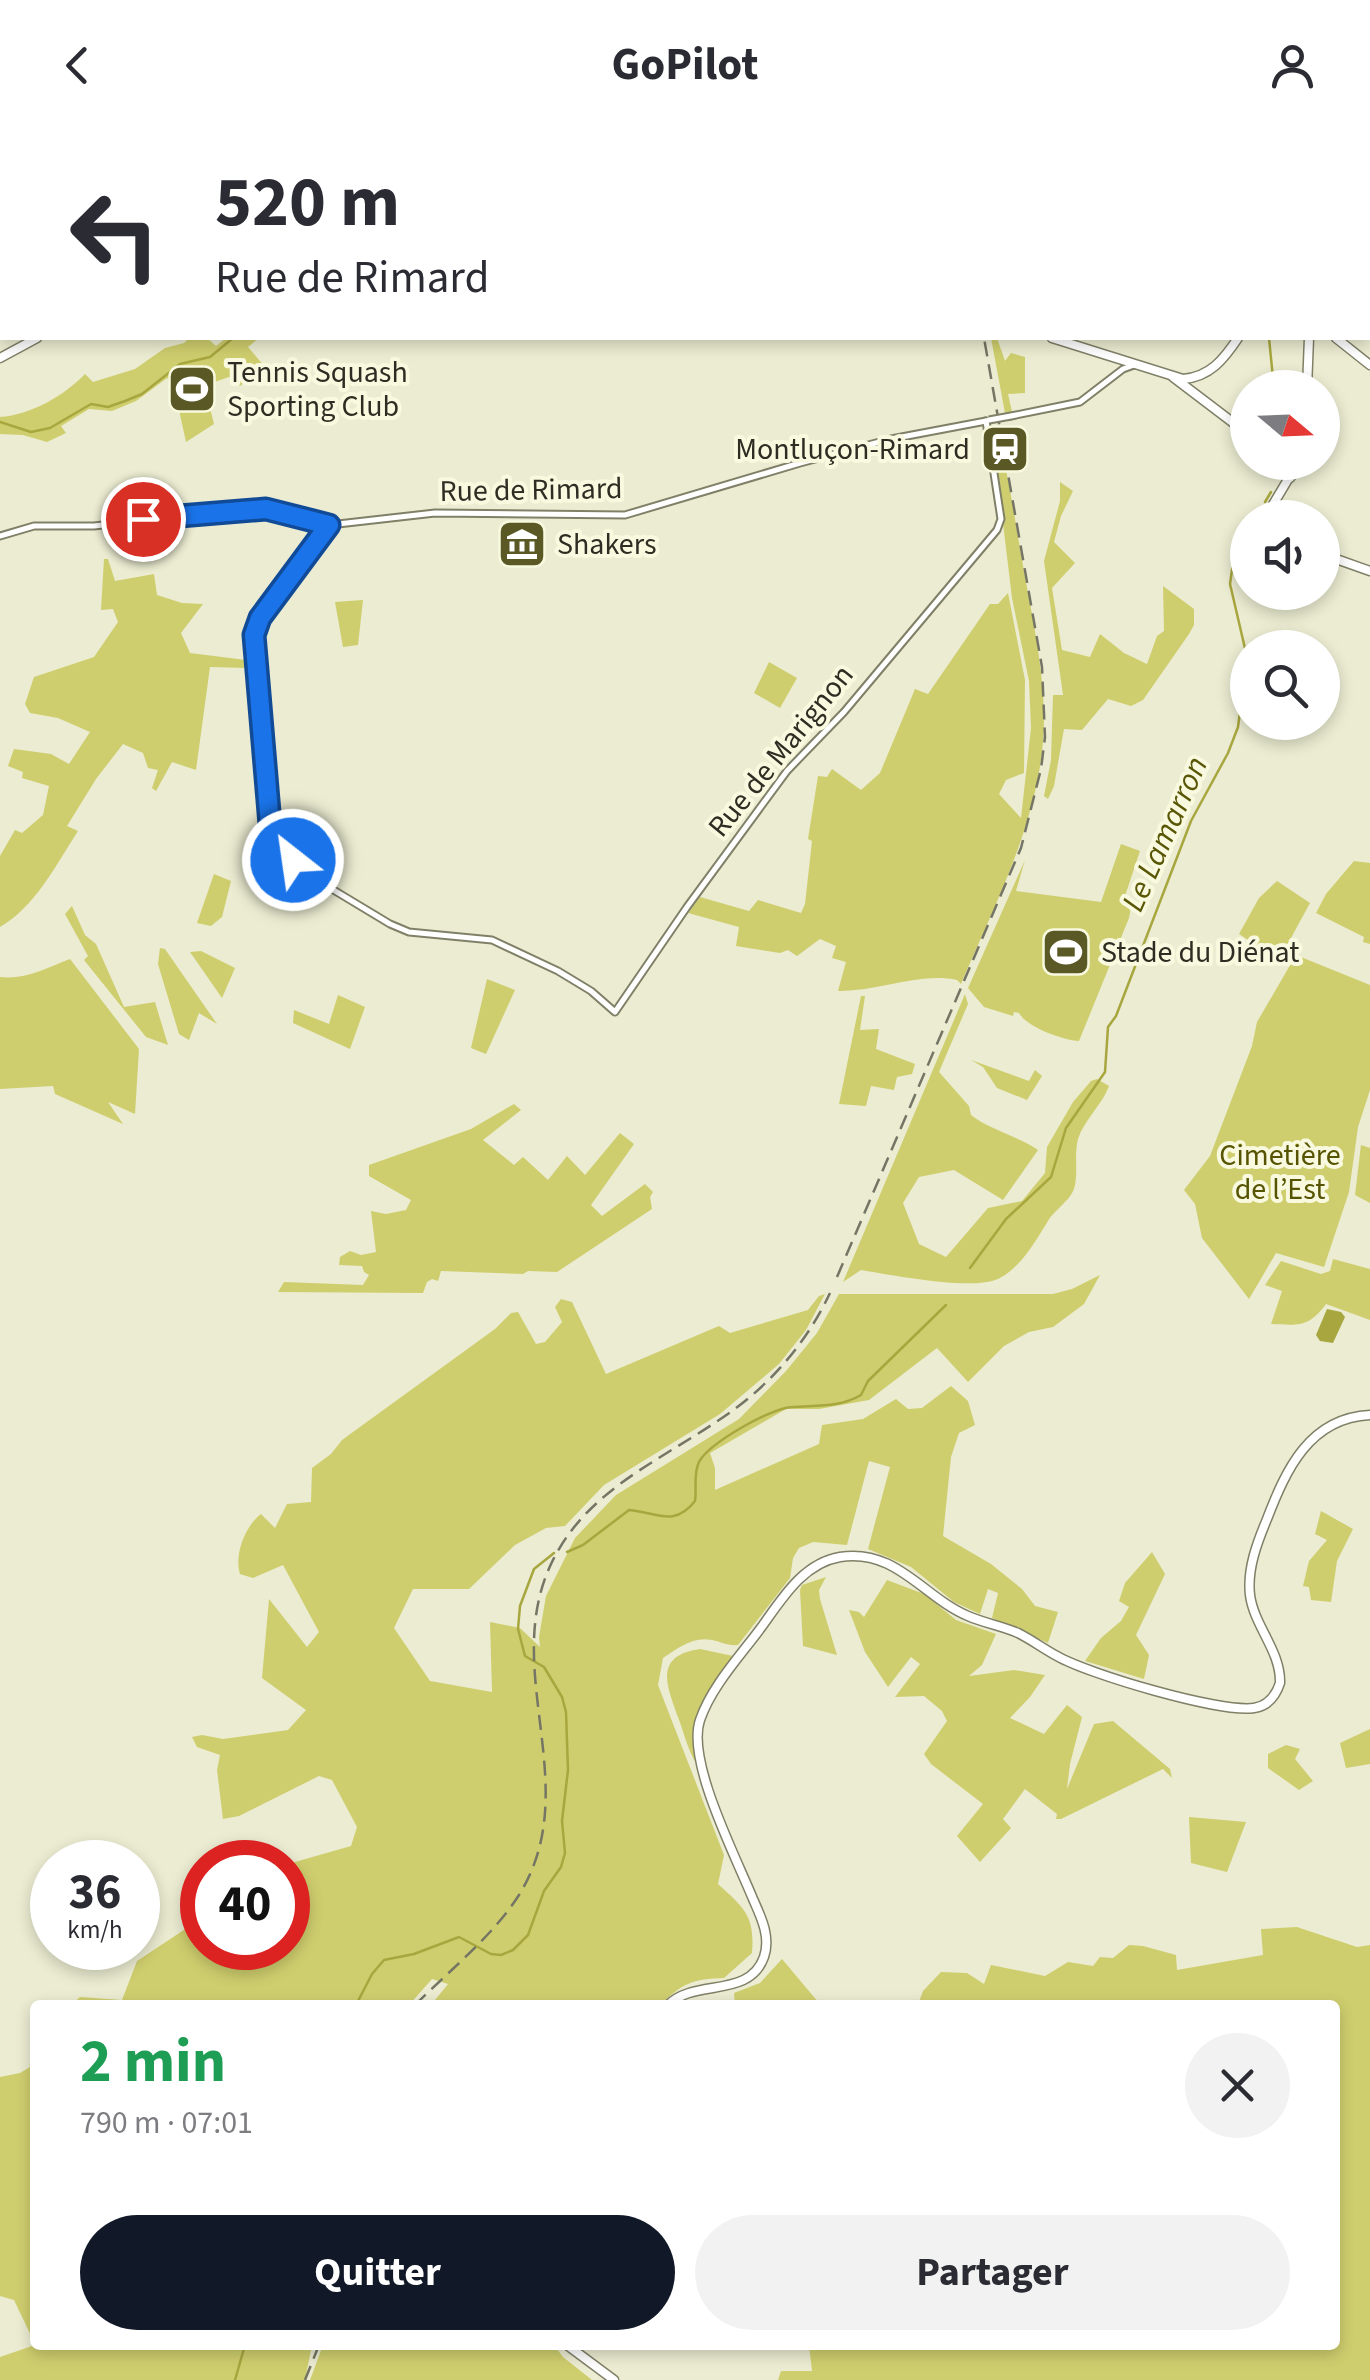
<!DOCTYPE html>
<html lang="fr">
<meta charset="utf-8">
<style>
:root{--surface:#fff;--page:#f2f2f3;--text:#2b2b33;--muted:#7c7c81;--accent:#111827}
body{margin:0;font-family:"Source Sans 3",sans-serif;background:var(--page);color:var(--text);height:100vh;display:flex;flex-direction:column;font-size:38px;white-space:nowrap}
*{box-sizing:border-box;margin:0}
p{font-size:32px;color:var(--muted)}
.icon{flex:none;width:55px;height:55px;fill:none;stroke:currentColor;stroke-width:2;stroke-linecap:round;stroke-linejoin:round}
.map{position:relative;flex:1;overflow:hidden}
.side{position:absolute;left:30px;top:1870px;width:1310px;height:350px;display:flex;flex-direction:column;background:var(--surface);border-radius:10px;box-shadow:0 5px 15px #0003}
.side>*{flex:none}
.guide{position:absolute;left:0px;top:0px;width:1370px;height:210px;box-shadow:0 5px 15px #0003;background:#fff;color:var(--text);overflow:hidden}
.needle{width:65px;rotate:109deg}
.fabs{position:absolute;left:1230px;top:240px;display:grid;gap:20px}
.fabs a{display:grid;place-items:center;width:110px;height:110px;border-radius:50%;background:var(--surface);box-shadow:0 5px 15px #0003;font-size:50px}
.speed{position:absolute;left:30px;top:1710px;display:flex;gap:20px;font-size:50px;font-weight:700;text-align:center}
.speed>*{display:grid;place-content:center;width:130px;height:130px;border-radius:50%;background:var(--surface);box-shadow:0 5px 15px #0003;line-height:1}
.speed small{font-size:25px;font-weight:400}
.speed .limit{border:15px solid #d22;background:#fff;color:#111}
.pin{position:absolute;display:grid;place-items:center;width:85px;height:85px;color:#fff;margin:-42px;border:5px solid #fff;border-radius:50%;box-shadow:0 2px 10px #0007}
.me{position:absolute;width:110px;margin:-55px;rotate:330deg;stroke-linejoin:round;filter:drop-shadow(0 0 8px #0008)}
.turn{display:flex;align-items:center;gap:35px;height:210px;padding:0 50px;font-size:45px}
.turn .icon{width:130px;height:130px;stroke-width:2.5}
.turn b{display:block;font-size:70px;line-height:85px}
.round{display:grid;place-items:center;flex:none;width:105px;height:105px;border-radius:52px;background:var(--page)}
.summary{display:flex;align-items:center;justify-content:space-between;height:170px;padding:0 50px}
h1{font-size:60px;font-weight:700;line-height:75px;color:#1e9e55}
.primary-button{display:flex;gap:20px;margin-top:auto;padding:20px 50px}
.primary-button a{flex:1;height:115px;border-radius:60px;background:var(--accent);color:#fff;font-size:40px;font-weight:700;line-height:115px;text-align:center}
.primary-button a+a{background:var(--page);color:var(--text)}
header{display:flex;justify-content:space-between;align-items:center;height:130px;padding:0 50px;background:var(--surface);font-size:45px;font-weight:700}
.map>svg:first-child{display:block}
.green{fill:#cfce6e}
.water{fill:#a8a63e}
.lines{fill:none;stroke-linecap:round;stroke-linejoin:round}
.stream{stroke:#a8a63e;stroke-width:2.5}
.minor-casing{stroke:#808068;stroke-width:9}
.major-casing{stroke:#808068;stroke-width:11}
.minor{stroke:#fff;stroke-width:5}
.major{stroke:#fff;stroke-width:8}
.rail{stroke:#747564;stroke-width:2.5;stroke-dasharray:15 8;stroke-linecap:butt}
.minor-bridge-casing{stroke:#808068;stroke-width:9;stroke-linecap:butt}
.minor-bridge{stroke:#fff;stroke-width:5}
.route-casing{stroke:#114b97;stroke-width:25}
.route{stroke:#1a73e8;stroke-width:18}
.labels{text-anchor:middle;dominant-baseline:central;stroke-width:8;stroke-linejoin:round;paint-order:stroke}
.poi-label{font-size:30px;fill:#2d2d23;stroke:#f8f9de;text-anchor:start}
.street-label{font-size:30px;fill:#2d2d23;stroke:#f8f9de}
.park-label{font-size:30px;fill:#565401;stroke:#f8f9de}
.water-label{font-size:32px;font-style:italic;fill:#595706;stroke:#f8f9de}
</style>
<header><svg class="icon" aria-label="back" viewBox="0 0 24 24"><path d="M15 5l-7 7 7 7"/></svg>GoPilot<svg class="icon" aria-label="person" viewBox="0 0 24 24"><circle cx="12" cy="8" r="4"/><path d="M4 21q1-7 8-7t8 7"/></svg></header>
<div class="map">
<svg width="1370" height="2250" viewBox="0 0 1370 2250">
<rect width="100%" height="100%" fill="#ebecd1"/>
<g class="green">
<path d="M189,208h18l9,8 10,-8h33l-11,9 17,20 -25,19 -11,-9 -20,7 3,14 -4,2 6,24 -28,18 -12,-55 -7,-9 -31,23 -24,10 -23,-2 -28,17 5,7 -19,9 -24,-7 -23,-1v-17c31,-2 65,-22 85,-43l8,8 42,-13 30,-21 19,-5z"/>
<path d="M991,208h6l8,23 6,-8 14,4v36l-17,1 4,18 -7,1z"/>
<path d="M991,294c15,25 23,93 29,124 9,55 23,111 24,167 1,95 -47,184 -83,269l-4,-4c-37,-8 -80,12 -119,11l8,-29 -14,-4 4,-12 -16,-7 -23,17 -9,-6 -8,3 -44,-7 3,-19 -51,-14 12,-16 49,14 9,-11 43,13 4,-9 7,-63 -4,-2 10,-63 9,1 5,-8 29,21 19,-17 35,-84 13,5 62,-90h8l10,-11 17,87 -1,93 -18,7 -7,14 22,24 10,-90 -2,-47 -17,-83z"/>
<path d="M1060,352l13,9 -12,25 -7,26 21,21 -23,25 10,62 28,7 10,-23 24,19 23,11 10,-28 7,-5 -1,-45 31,23v16l-5,9 -46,66 -12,6 -23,-7 -26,31 -18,-1 -10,57 -6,13 -4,-3 7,-36 2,-65h10l-19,-134 16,-60z"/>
<path d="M104,429h4l7,22 39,-7 3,21 25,8 21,1 -22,29 9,20 56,7v8l-36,-1 -14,103 -24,-8 -16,29 -4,-3 6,-18 -10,-2 -5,-15 -20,-9 -27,35 -29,47 11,5c-22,34 -43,76 -78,96v-71l15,-26 7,3 21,-18 6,-29 -27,-8 1,-6 -15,-6 6,-17 37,5 18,10 21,-32 -32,-14 -28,-5 -5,-9 9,-27 60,-20 24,-35 -5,-13 -12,1z"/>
<path d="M363,470l-5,45 -15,2 -8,-45z"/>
<path d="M769,532l28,16 -17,30 -26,-15z"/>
<path d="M1121,714l19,7 -18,54 9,2 -2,11 -50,123c-17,-1 -52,-14 -60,-28l-5,-1 -1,4 -29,-9 -16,-19 57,-128 -9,31 85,11z"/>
<path d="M1354,731l16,2v81l-7,-2 1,-5 -48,-24 10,-19z"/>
<path d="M214,744l17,7 -9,36 -11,9 -14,-3z"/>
<path d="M1277,751l33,22 -31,57 -40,-26 20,-36z"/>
<path d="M72,776l13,29 11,9 28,63 31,-5 13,43 -22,-8 -62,-77 4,-4 -23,-42z"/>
<path d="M160,818l5,1 52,75 -18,-11 -10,27 -10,-6 -21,-70z"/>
<path d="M201,821l34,17 -13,30 -32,-46z"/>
<path d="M1296,825l74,30v105l-12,37 -9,65 -25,75 -48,-14 -27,46 -47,-61 -7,-34 -11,-14 26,-34 42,-110 5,-24z"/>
<path d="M70,829l69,90 -4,65 -27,-12 15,22 -68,-30 -2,-8 -53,3v-112c25,3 47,-9 70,-18z"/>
<path d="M487,849l28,11 -29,64 -15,-6z"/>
<path d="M965,864l3,10 -29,68 30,34 2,9c19,15 45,20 67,35l-35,50 -49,-30 -35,7 -16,26 16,41 27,13 42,-49 34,-7 23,-28 2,-26 26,-45 18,-21 6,-2 12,7c-7,19 -25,34 -31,53 -4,16 0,31 -3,46 -2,14 -20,24 -27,36 -12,19 -27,47 -50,58 -27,12 -106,-4 -137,-9l-18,12z"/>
<path d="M338,865l27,12 -15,42 -57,-26 1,-13 35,14z"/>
<path d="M861,866h4l-5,34 19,-1 -3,20 39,15 -3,10 -15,3 -3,13 -23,-4 -5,20 -27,-2z"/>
<path d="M971,930l58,21 6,-11 7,6 -15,24 -30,-12 -14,-21z"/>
<path d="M514,974l7,6 -38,30 31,25 9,-8 25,23 19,-24 18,19 35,-42 14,11 -43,61 11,11 43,-32 8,8 -3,5 2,12 -95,63 -29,-1 -5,3 -82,-3 -3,10 -6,-2 -5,3 -4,11 -145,-1 6,-10 79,3 6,-10 -5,-3 -2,-6 -23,-1 1,-8 10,-6 11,4 15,-3 -5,-41 15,3 20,-4 5,-10 -42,-24v-11l102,-36z"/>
<path d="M1361,1015l9,3v55l-15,-8z"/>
<path d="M1333,1129l37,10v51l-44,-16c-18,24 -27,21 -55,20l11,-33 -17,-6 16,-24 40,13 9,-3z"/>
<path d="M1100,1145l-16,29 -31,23 -24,5 -25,14 -36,36 -31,-34 -68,52 -50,9h-33l-76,44 5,15v22l104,-46 3,-19 41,-6 33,-20 12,10 14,-1 29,-22 17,15 7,24 -16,8 -8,24 -8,79 48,28 31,25 13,17 23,6 -10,31 -56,-25 6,-25 -10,-4 -8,25 -26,-12 -43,-35 -43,-18 22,-82 -21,-6 -22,84 -34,-3 -14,6 -6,10 -3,20 -52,67c-11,1 -16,-3 -26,-5 -19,-4 -34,8 -49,18l-5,27 66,170 -6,29c26,24 37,31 34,69l-28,25c-32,1 -41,5 -64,27h-229l17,-21 -16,-5 -23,26h-338l9,-8 42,3 15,-39 65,-43v30h86v-84l63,-18 6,-19 -25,-47 -13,-4 -80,40 -16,3 -6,-49 3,-15 -23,-8 -5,-10 10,-2 21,4 65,-9 18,-20 -44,-32 7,-79 38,48 12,-15 -36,-67 -30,13 -13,-4c-6,-19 5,-48 21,-60l14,14 12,-24 24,-2 1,-34 19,-14 11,-14 153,-111 16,-16 7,-1 18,32 9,-2 17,-20 -7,-15 6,-8 11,3 34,72 113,-48 11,7 78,-23 11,-14 6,-2 -19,36 -27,34 -59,50 -116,71 -39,41 -19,2 -31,17 -46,44h-56l-19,39 36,53 62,11 -2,-70 30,6 20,19 -1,-10 7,-41 29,-58 41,-43 123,-76 47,-48 31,-38 22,-39h214l19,-5z"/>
<path d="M1321,1381l32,18 -16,32 -6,41 -20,-2 -2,-13 -6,-1 6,-25 18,-21 -12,-6z"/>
<path d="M1152,1422l13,22 -29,61 13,20 -5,24 -59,-18 16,-23 20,-17 8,-14 -10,-6 6,-18z"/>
<path d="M826,1447l-7,13 1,9 17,56 -34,-9 -3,-56 2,-5z"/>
<path d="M887,1450l37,14 32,26 40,14 -14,31 -13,11 45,-6 31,5 -15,22 -20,21 34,16 23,-29 15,12 -12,47 -3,25 27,-65 19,-3 57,48 2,9 -9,-9 -102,50h-5l1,-5 -32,-25 -22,30 8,9 -31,34 -23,-26 26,-32 -52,-40 -7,-10 23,-33 -5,-10 -18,-15 -29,1 25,-33 -9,-7 -23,30 -23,-35 -16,-42 10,2 5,5z"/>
<path d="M700,1519l33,7c-23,40 -46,57 -37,107 -8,-13 -12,-30 -18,-46 -11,-32 -25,-61 22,-68z"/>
<path d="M1370,1599v35l-24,4 -6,-25z"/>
<path d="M1286,1615l14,4 -5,10 18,22 -14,9 -31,-22v-14z"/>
<path d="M1189,1687l57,5 -19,50 -36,-9z"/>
<path d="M1297,1797l60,20 13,-2v435h-592l3,-9h31l-3,-26h526v-340h-447l2,-5 29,2 4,-11 18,-19 26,1 17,11 7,-19 54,11 23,-14 25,4 7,-9 13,1 16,-13 14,1 33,9 1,15 86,-15 -2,-26z"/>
<path d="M782,1829l37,44 -84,2 -1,-12 26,-10z"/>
<path d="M35,1934v280l-21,-44 -14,-4v-219l20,-4z"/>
<path d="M35,2215h277l-7,35h-305v-23z"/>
<path d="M323,2215h231l9,12 29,23h-282z"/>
</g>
<path class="water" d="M1327,1179l14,3 4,5 -12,26 -13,-2 -4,-6z"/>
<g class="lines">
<g class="stream">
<path d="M432,2l2,-2"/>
<path d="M1307,2v-2"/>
<path d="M1269,208l5,50"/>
<path d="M0,292l31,10 19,-4 41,-24 17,3 17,-6 17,-7 38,-30 30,-7 23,-19"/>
<path d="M1265,372l6,-10"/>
<path d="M970,1138l36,-49 45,-42 15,-49 39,-56 3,-45 8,-11 75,-195 37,-68 10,-26 9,-70 -17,-73 4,-28 6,-13"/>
<path d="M567,1422l16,-7 46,-35c27,2 45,18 66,-9 2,-13 -2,-27 4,-39 10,-19 72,-54 93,-55 24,-2 47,1 69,-12l7,-14 78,-76"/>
<path d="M356,1875l16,-31 12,-14 30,-6 45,-17 32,17 10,1 12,-5 15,-15 16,-44 17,-24 4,-14 -3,-32 6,-51 -2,-58 -4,-15 -18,-30 -19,-11 -7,-27 2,-23 14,-37 20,-16"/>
<path d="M235,2250l10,-35"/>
</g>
<g class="minor-casing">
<g id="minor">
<path d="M522,0l1,2"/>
<path d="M1011,286l69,-14 43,-33 11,-4"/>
<path d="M329,395l-69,93 -6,17 17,201 4,6 37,35 78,47 19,8 83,8 66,31 33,20 24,21 72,-105 100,-136 57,-59 153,-182 4,-11 -15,-98"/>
<path d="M0,406l34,-10h60l149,-17 32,1 54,15 106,-12 190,2 175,-52 91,-24 95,-18"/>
</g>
</g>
<g class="major-casing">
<g id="major">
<path d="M507,0l7,2"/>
<path d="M1172,0l4,2"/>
<path d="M309,2l3,-2"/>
<path d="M1350,2l2,-2"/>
<path d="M1052,208l131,41c27,-2 41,-20 55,-41"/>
<path d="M1336,208l34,27"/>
<path d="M0,228l37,-20"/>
<path d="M1173,247l75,57"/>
<path d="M1307,258l2,-50"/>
<path d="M1290,348l12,-16"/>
<path d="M1265,388l22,-37 3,-19"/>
<path d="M1322,424l48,17"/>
<path d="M668,1875c27,-27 81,-6 96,-48 7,-20 -3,-40 -11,-58 -17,-42 -67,-138 -53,-179 12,-35 42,-66 63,-95 20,-28 41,-62 77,-68 56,-9 83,40 128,59 16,7 34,10 50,17 14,7 26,16 39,23 31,18 163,57 197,52 14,-2 22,-13 26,-25 1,-32 -26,-57 -30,-88 -3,-26 7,-52 17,-76 19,-49 42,-101 103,-104"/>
<path d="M567,2215l47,35"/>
</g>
</g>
<use href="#minor" class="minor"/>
<use href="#major" class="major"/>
<g class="rail">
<path d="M984,2v-2"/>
<path d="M837,1147l184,-429 20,-79 4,-32 -3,-70 -58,-329"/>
<path d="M415,1875c35,-35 77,-68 104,-110 67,-108 -20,-224 33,-333 34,-70 103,-99 164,-140 50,-32 89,-76 114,-129"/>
<path d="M305,2250l14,-35"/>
</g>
<g class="minor-bridge-casing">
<path id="minor-bridge" d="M989,290l22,-4"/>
</g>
<use href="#minor-bridge" class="minor-bridge"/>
</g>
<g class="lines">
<g class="route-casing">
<path id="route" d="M143,389l123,-10 63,16 -69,93 -6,17 17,201 22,24"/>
</g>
<use href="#route" class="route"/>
</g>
<defs>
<g id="stadium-square" transform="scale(2.5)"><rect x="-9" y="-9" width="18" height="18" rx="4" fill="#5a5926" stroke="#f8f9de"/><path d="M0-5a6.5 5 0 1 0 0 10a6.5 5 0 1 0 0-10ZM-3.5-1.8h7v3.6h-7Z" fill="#fff"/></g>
<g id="station-square" transform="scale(2.5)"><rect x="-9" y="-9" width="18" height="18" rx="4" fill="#5a5926" stroke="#f8f9de"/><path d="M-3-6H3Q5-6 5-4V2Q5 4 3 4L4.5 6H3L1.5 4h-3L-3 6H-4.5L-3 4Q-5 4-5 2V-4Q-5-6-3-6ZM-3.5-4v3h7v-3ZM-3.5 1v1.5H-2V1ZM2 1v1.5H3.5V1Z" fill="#fff"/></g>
<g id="museum-square" transform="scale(2.5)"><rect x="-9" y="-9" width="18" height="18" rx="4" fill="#5a5926" stroke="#f8f9de"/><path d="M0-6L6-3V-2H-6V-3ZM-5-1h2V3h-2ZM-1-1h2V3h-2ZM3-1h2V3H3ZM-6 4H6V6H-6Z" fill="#fff"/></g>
</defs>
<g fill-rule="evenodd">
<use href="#stadium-square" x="192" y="259"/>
<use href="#station-square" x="1005" y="319"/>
<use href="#museum-square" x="522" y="414"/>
<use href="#stadium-square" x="1066" y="822"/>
</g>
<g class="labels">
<g class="poi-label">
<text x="227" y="242">Tennis Squash<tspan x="227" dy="34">Sporting Club</tspan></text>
<text x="970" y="319" text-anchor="end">Montluçon-Rimard</text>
<text x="557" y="414">Shakers</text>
<text x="1101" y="822">Stade du Diénat</text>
</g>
<g class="street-label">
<text transform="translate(531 360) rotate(-1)">Rue de Rimard</text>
<text transform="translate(781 621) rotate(-51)">Rue de Marignon</text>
</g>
<g class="park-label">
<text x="1280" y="1025">Cimetière<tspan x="1280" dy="34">de l’Est</tspan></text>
</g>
<g class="water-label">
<text transform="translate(1165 704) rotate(-66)">Le Lamarron</text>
</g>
</g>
</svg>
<div class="fabs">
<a><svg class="needle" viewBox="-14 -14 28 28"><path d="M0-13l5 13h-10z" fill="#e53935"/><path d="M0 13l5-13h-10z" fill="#7c7c81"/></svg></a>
<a><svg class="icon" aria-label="sound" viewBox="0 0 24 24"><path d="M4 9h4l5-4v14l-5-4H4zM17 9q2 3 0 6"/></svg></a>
<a><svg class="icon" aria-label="search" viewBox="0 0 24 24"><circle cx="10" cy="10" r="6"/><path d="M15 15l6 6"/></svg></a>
</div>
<div class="speed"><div>36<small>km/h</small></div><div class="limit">40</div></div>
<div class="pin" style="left:143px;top:389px;background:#d93025"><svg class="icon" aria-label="arrive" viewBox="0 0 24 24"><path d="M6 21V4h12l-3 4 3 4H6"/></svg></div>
<svg class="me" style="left:293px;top:730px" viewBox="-20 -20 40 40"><circle r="17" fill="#1a73e8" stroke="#fff" stroke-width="3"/><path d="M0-11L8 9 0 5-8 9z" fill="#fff"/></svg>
<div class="guide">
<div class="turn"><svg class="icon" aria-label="left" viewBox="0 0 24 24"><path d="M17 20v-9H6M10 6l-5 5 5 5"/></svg><div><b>520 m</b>Rue de Rimard</div></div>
</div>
<section class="side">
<div class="summary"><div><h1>2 min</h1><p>790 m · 07:01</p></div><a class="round"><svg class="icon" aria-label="close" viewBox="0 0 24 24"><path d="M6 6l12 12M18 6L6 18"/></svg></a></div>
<div class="primary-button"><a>Quitter</a><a>Partager</a></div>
</section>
</div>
